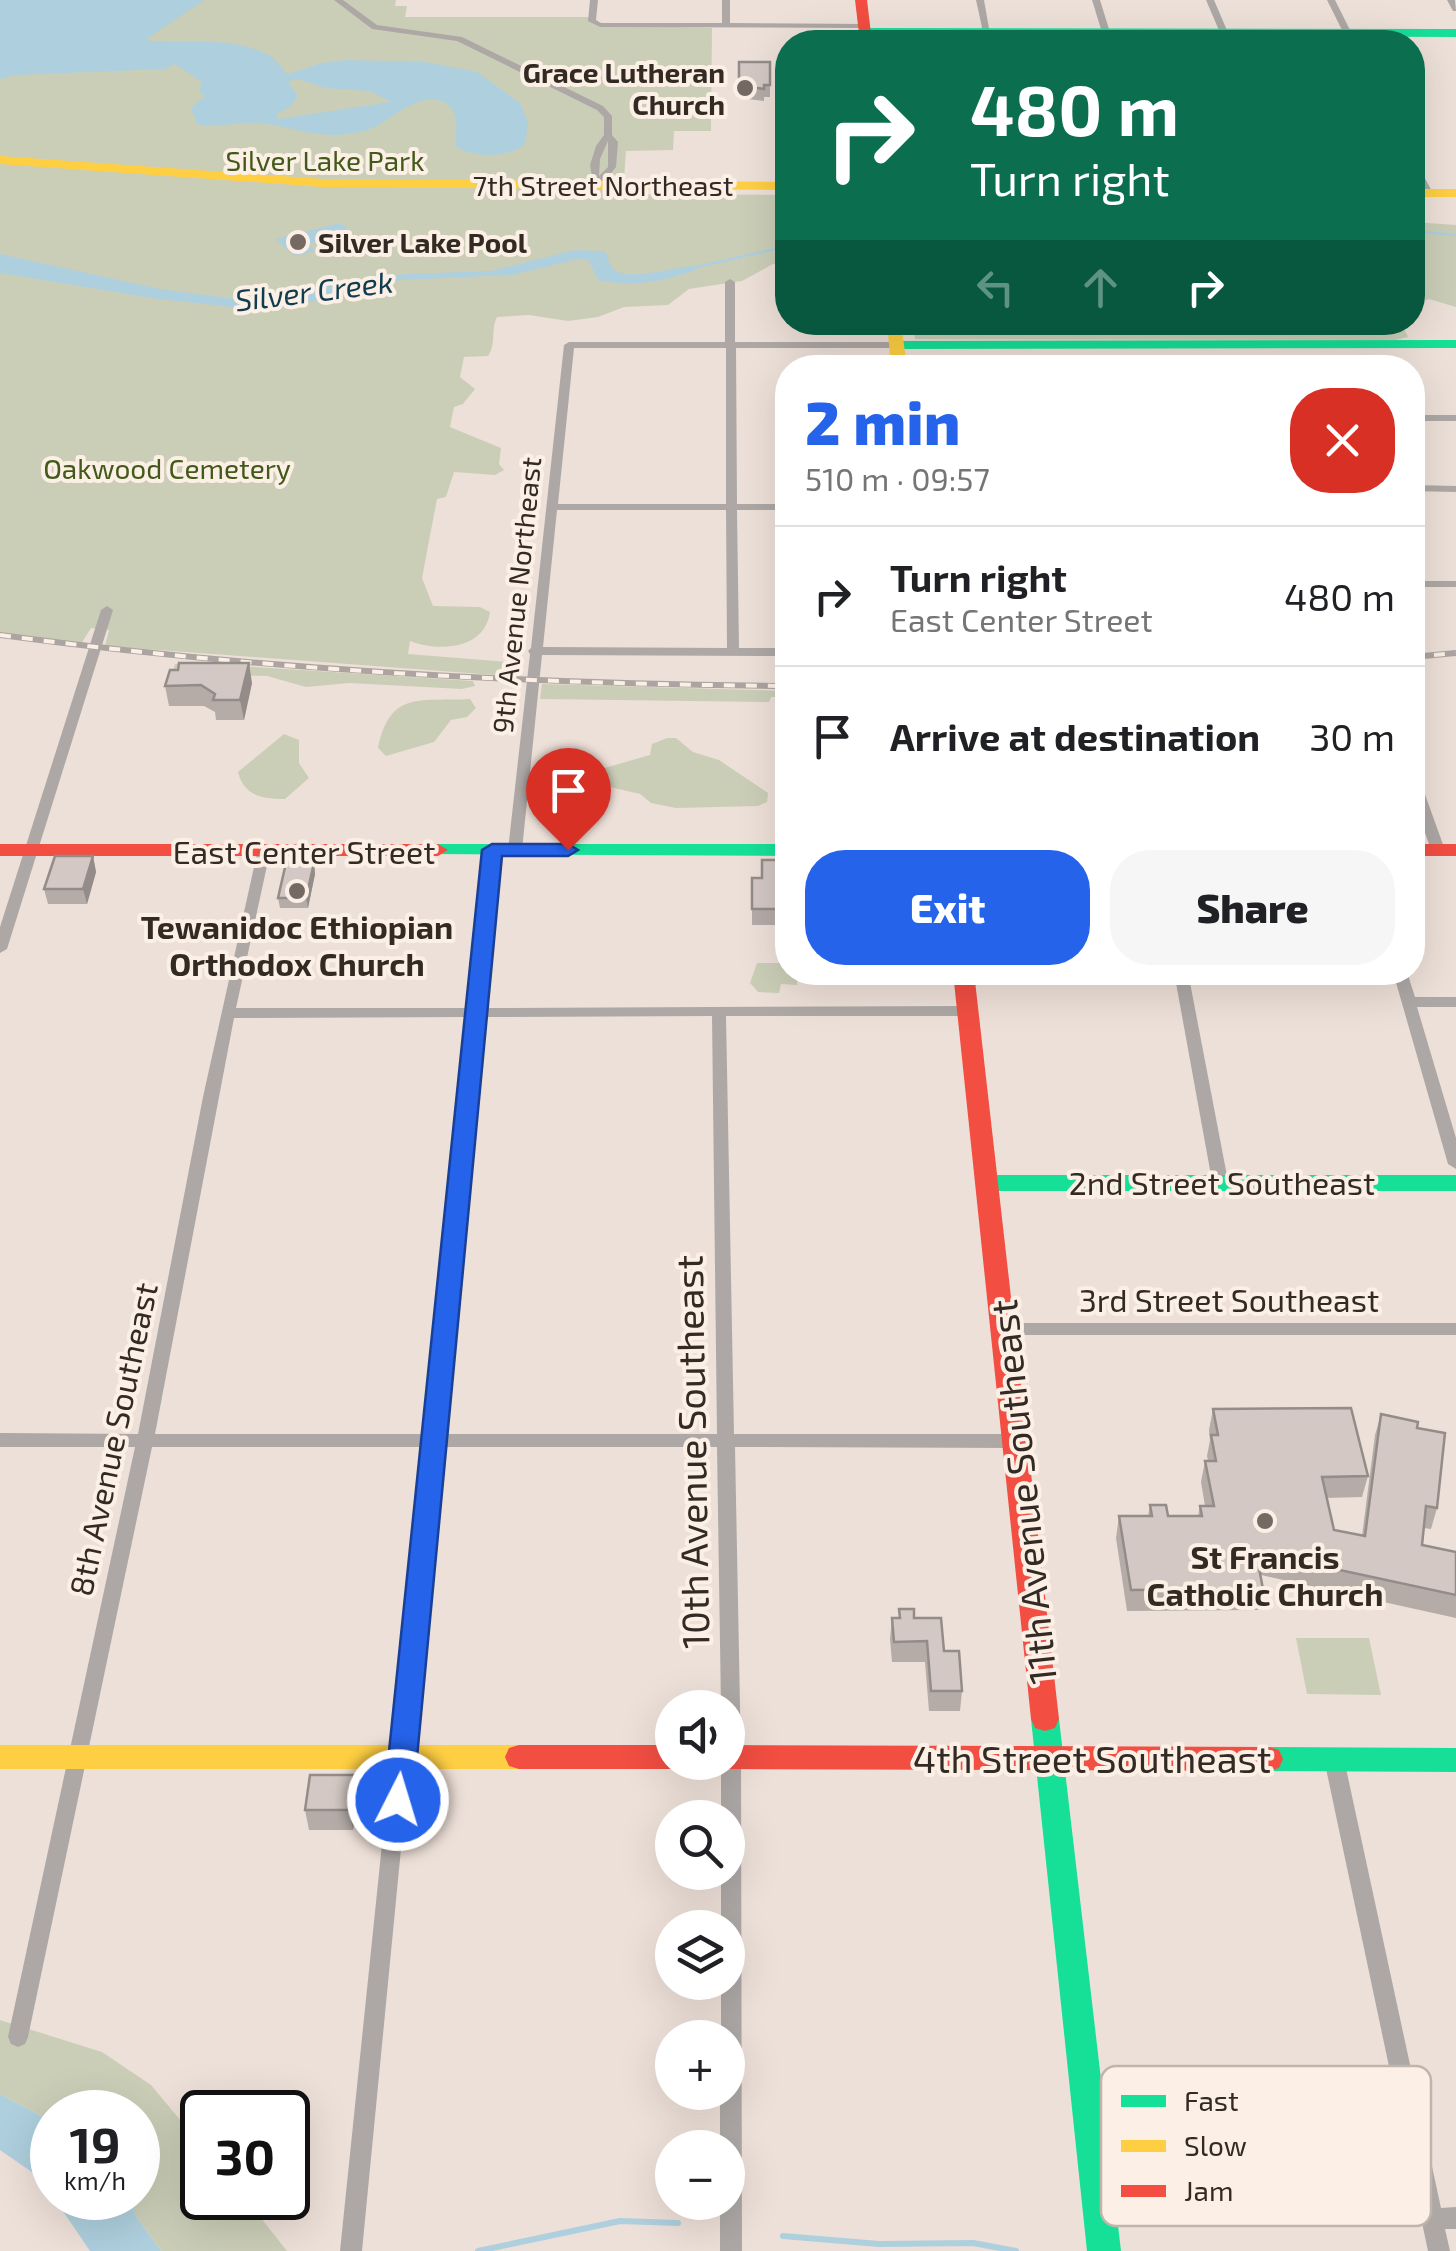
<!DOCTYPE html>
<meta charset="utf-8">
<style>
:root{--surface:#fff;--page:#f6f6f6;--text:#202124;--muted:#757577;--line:#e0e0e0;--accent:#2563eb}
body{margin:0;font-family:"Exo 2",sans-serif;background:var(--page);color:var(--text);height:100vh;display:flex;flex-direction:column;font-size:38px;white-space:nowrap}
*{box-sizing:border-box;margin:0}
p{font-size:32px;color:var(--muted)}
.icon{flex:none;width:55px;height:55px;fill:none;stroke:currentColor;stroke-width:2;stroke-linecap:round;stroke-linejoin:round}
.map{position:relative;flex:1;overflow:hidden}
.sheet{position:absolute;left:775px;top:355px;width:650px;height:630px;display:flex;flex-direction:column;background:var(--surface);border-radius:40px;box-shadow:0 10px 40px #0002}
.sheet>*{flex:none}
.banner{position:absolute;left:775px;top:30px;width:650px;height:305px;border-radius:40px;box-shadow:0 10px 40px #0002;background:#0b6e4f;color:#fff;overflow:hidden}
.buttons{position:absolute;left:655px;top:1690px;display:grid;gap:20px}
.buttons a{display:grid;place-items:center;width:90px;height:90px;border-radius:50%;background:var(--surface);box-shadow:0 10px 40px #0002;font-size:50px}
.speed{position:absolute;left:30px;top:2090px;display:flex;gap:20px;font-size:50px;font-weight:700;text-align:center}
.speed>*{display:grid;place-content:center;width:130px;height:130px;border-radius:50%;background:var(--surface);box-shadow:0 10px 40px #0002;line-height:1}
.speed small{font-size:25px;font-weight:400}
.speed .limit{border:5px solid #111;border-radius:15px;background:#fff;color:#111}
.pin{position:absolute;display:grid;place-items:center;width:85px;height:85px;color:#fff;margin:-102px -42px;border-radius:50% 50% 50% 0;rotate:-45deg;box-shadow:0 0 10px #0007}
.pin .icon{rotate:45deg}
.me{position:absolute;width:110px;margin:-55px;rotate:5deg;stroke-linejoin:round;filter:drop-shadow(0 0 8px #0008)}
.turn{display:flex;align-items:center;gap:35px;height:210px;padding:0 30px;font-size:45px}
.turn .icon{width:130px;height:130px;stroke-width:2.5}
.turn b{display:block;font-size:70px;line-height:85px}
.lanes{display:flex;align-items:center;height:95px;padding:0 30px;background:#0003;justify-content:center;gap:50px;direction:ltr}
.lanes .off{opacity:.35}
.round{display:grid;place-items:center;flex:none;width:105px;height:105px;border-radius:40px;background:var(--page)}
.overview{display:flex;align-items:center;justify-content:space-between;height:170px;padding:0 30px}
h1{font-size:60px;font-weight:800;line-height:75px;color:var(--accent)}
.cta{display:flex;gap:20px;margin-top:auto;padding:20px 30px}
.cta a{flex:1;height:115px;border-radius:40px;background:var(--accent);color:#fff;font-size:40px;font-weight:800;line-height:115px;text-align:center}
.cta a+a{background:var(--page);color:var(--text)}
ul{padding:0;list-style:none}
li{display:flex;align-items:center;gap:30px;height:140px;padding:0 30px;border-top:2px solid var(--line)}
li div{flex:1}
li b{display:block;font-size:38px}
li em{font-style:normal}
.map>svg:first-child{display:block}
.green{fill:#cbceb7}
.water{fill:#aecfde;fill-rule:evenodd}
.lines{fill:none;stroke-linecap:round;stroke-linejoin:round}
.stream-far1{stroke:#aecfde;stroke-width:2.5}
.stream{stroke:#aecfde;stroke-width:6}
.street{fill:#ada8a6;fill-rule:evenodd}
.fast{fill:#16e098;fill-rule:evenodd}
.slow{fill:#ffcf43;fill-rule:evenodd}
.jam{fill:#f24e42;fill-rule:evenodd}
.rail-casing{stroke:#aca4a1;stroke-width:6}
.rail{stroke:#fcefe5;stroke-width:4;stroke-dasharray:11;stroke-linecap:butt}
.wall{fill:#b5aca8}
.shaded-wall{fill:#948c88}
.building{fill:#d3c8c3;stroke:#948c88;stroke-width:2.5}
.route{fill:#2563eb;stroke:#184099;stroke-width:2.5}
.poi-dot{fill:#746a63;stroke:#fcefe5;stroke-width:4}
.labels{text-anchor:middle;dominant-baseline:central;stroke-width:8;stroke-linejoin:round;paint-order:stroke}
.far-poi-label{font-size:28px;font-weight:bold;fill:#332a24;stroke:#fcefe5;text-anchor:end}
.far-park-label{font-size:28px;fill:#415a19;stroke:#fcefe5}
.far-street-label{font-size:28px;fill:#332a24;stroke:#fcefe5}
.far-water-label{font-size:30px;font-style:italic;fill:#0f3d4f;stroke:#fcefe5}
.street-label{font-size:32px;fill:#332a24;stroke:#fcefe5}
.poi-label{font-size:32px;font-weight:bold;fill:#332a24;stroke:#fcefe5}
.near-street-label{font-size:38px;fill:#332a24;stroke:#fcefe5}
.key{fill:#fcefe5;stroke:#c0b4ab;stroke-width:2.5}
.key-label{font-size:28px;fill:#332a24}
</style>
<div class="map">
<svg width="1456" height="2251" viewBox="0 0 1456 2251">
<rect width="100%" height="100%" fill="#ede0d8"/>
<g class="green">
<path d="M0,0h396l-1,6h12l-2,11h187l8,8 112,3 -1,103h-37l-1,19 -47,1 -3,43 164,1v68l-14,1 -31,17 -53,8 -21,16 -44,2 -26,10 -30,4 -39,-6 -32,2c-7,14 0,26 -9,39l-24,1 -4,20 15,12 -12,15 -9,3 -4,20 51,21 -2,16 5,6 -9,5 -41,-3 -8,25 -9,2 -15,79 11,28 47,1 10,5c-5,38 -52,40 -80,29l-2,13 101,8 -1,14 -403,-30 4,-16 -18,-2 -10,16 -81,-11z"/>
<path d="M1413,222l43,3v82l-27,-8 -16,5z"/>
<path d="M1401,322l7,15 -13,3 -480,-1 -2,-16z"/>
<path d="M193,663l280,18 2,5 -13,3 -113,-6 -43,4 -39,-11 -95,-2 3,-10z"/>
<path d="M542,684l245,7v6h-16l-2,5 -229,-3z"/>
<path d="M470,699l6,9 -9,9 -16,3 -17,22 -48,14 -8,-8c12,-59 44,-46 92,-49z"/>
<path d="M284,734l15,6v23l10,15 -24,21c-23,0 -41,-3 -47,-27z"/>
<path d="M667,738h9l17,14 26,8 49,33 -1,9 -9,4 -82,2 -25,-5 -11,-9 -39,-9 -6,-7 6,-9 49,-14 2,-11z"/>
<path d="M757,963h30l1,9 9,1v12l-16,-1 -2,9 -21,-1 -8,-9z"/>
<path d="M1296,1638h73l12,57 -74,-1z"/>
<path d="M0,2020l102,32 49,33 51,61v52h43l42,53h-126l-24,-33 -7,-20h8v-86h-86v10l-52,-28z"/>
</g>
<g class="water">
<path d="M0,0h204l-59,40c41,5 88,-6 127,17 7,5 9,12 16,17l34,-11 23,-3 80,2 52,10 43,31 8,19 -3,22c-16,14 -51,14 -69,3 -1,-15 6,-39 -15,-46 -27,-9 -53,24 -77,30 -43,11 -68,-4 -106,-8 -20,-2 -39,6 -61,1l-6,-16 14,-12 -6,-5 3,-9 -27,-18 -10,5 -150,6 -15,4zM298,79l27,9 45,3 21,11 -113,17 -1,-5 14,-8 7,-10 -10,-14z"/>
<path d="M340,223l13,10 -45,11 7,7 -20,5 -20,-17z"/>
<path d="M575,250l29,1c4,4 4,10 7,15 10,18 64,1 81,0l4,4c-32,11 -64,18 -98,10l-10,-20 -9,-1 -67,16 -111,5 -57,9 -28,12 -55,9 -103,-11 -158,-26v-19l160,35 76,10 169,-25 86,-3z"/>
<path d="M0,2094l52,28v73l-13,-18 -39,-27z"/>
<path d="M54,2198h76l7,20 24,33h-71z"/>
</g>
<g class="lines">
<g class="stream-far1">
<path d="M1412,231l44,4"/>
<path d="M688,269l100,-23"/>
</g>
<g class="stream">
<path d="M783,2236l96,8 94,-1 43,8"/>
<path d="M478,2251l142,-30 58,2"/>
</g>
<g class="street">
<path d="M334,0h9l34,25 85,12 141,69 9,10v19l6,7 -2,25 -16,20h-6l-4,-22 6,-19 8,-11v-18l-7,-7 -140,-69 -85,-12zM608,141v26l-9,9 1,-17z"/>
<path d="M590,0h8l-2,20 5,3h121v-23h8v23l134,1 4,2 -4,2 -264,-1 -12,-6z"/>
<path d="M976,0h8l6,34 -7,-2z"/>
<path d="M1092,0h8l13,42h-8z"/>
<path d="M1206,0h8l18,42h-8z"/>
<path d="M1327,0h8l21,42h-8z"/>
<path d="M1447,0h8l1,11h-3z"/>
<path d="M1412,159l4,3 17,31 -2,2 -8,-2 -11,-21z"/>
<path d="M730,279l5,3v60h162l5,3 -5,3h-161l1,156h51v6h-51l2,138h49v8l-246,-1 -20,195 -2,3h-10l-2,-3 22,-196 -2,-3 3,-3 33,-303 5,-3h156v-60zM574,348h152v156h-168zM557,510h169l1,138 -184,-1z"/>
<rect x="1412" y="415" width="44" height="6"/>
<path d="M1412,485l44,1v6l-44,-1z"/>
<rect x="1412" y="581" width="44" height="6"/>
<path d="M107,606l6,4 -106,339 -7,4v-26l101,-317z"/>
<path d="M1412,771l6,4 27,75 -2,3h-10l-2,-3 -19,-55z"/>
<path d="M492,846l7,4 -16,158 485,-2 7,5 -7,5h-242l8,418h282l6,2 3,5 -3,5 -6,2 -281,-1 6,310 1,494h-22v-49h8v-54h-8v-56h8v-54h-7v-56h7v-54h-7v-56h7v-54h-7v-56h7v-54h-7l-4,-261h-277l-78,804h-22l83,-804h-271l-124,590 -3,7 -7,3 -7,-3 -3,-7 127,-590h-135v-14l138,1 65,-337 55,-248 5,-1 7,4 -34,156h233l16,-158zM712,1016l5,418h-275l40,-417zM468,1017l-43,417h-270l79,-416z"/>
<path d="M1174,972h14l40,209 -8,5 -8,-5z"/>
<path d="M1393,972h14l8,25h41v10h-39l39,131v31l-8,-5z"/>
<path d="M1003,1323h453v12h-453l-6,-2 -2,-4 2,-4z"/>
<path d="M1334,1751l7,2 3,6 97,449 15,-1v22h-11l5,22h-22l-104,-492 3,-6z"/>
</g>
<g class="fast">
<path d="M865,28l591,1v8l-595,-2 -2,-3z"/>
<path d="M1456,340v8l-559,1 -7,-4 7,-4z"/>
<path d="M438,844h350v12l-357,-2 -3,-4 3,-4z"/>
<path d="M987,1175h469v16h-469l-12,-8z"/>
<path d="M1045,1707l10,3 4,9 62,532h-34l-56,-532 4,-9z"/>
<path d="M1269,1747l187,1v24l-187,-1 -10,-3 -4,-9 4,-9z"/>
</g>
<g class="slow">
<path d="M0,156l323,23 465,3v8l-465,-3 -323,-23z"/>
<rect x="1412" y="189" width="44" height="8"/>
<path d="M887,322h14l6,46h-16z"/>
<path d="M0,1745h519l10,3 4,9 -4,9 -10,3h-519z"/>
</g>
<g class="jam">
<path d="M855,0h12l5,42h-12z"/>
<path d="M0,844h438l10,6 -10,6h-438z"/>
<rect x="1412" y="844" width="44" height="12"/>
<path d="M953,972h21l85,747 -4,9 -10,3 -10,-3 -4,-9z"/>
<path d="M519,1745h153v17h12l-12,7h-153l-10,-3 -4,-9 4,-9z"/>
<path d="M728,1745l541,2 10,3 4,9 -4,9 -10,3 -541,-2 -12,-7h12z"/>
</g>
<g class="rail-casing">
<g id="rail">
<path d="M0,635c262,35 524,49 788,51"/>
<path d="M1412,657l44,-4"/>
</g>
</g>
<use href="#rail" class="rail"/>
</g>
<g class="wall">
<path d="M739,62h31v35h-6v4l-25,-3z"/>
<path d="M252,683l-8,37h-28l-1,-8 -11,-6h-35l-4,-20z"/>
<path d="M93,856l3,16 -9,32h-39l-4,-15z"/>
<path d="M788,860v65h-36v-47h10z"/>
<path d="M314,863l1,11 -7,34h-28l-2,-10z"/>
<path d="M848,972h86l-1,12 -85,-3z"/>
<path d="M1213,1409l155,67 -6,21 -36,1 8,32 28,6 13,-101 6,-21 36,14 20,80 -6,21 -7,-1 -2,17 34,7v66l-195,-43 2,14 -5,21 -131,1 -11,-73 3,-22h29l2,-11 18,11h30l2,-10h5l-4,-24 4,-21h3l-1,-5 3,-16 -1,-10z"/>
<path d="M899,1609l15,9 30,33 18,40 -2,20h-31l-4,-49h-33l-2,-23 2,-21h7z"/>
<path d="M357,1795l-4,35h-44l-4,-20z"/>
</g>
<g class="shaded-wall">
<path d="M249,663l3,20 -8,37 -4,-20z"/>
<path d="M93,856l3,16 -9,32 -4,-15z"/>
<path d="M314,863l1,11 -7,34 -2,-10z"/>
<path d="M354,1775l3,20 -4,35 -4,-20z"/>
</g>
<g class="building">
<path d="M882,35h37l1,7h-38z"/>
<path d="M739,62h31v23h-6v4l-25,-4z"/>
<path d="M179,663h70l-9,37h-27l2,-6 -14,-9 -36,1 5,-16h8z"/>
<path d="M55,856h38l-10,33h-39z"/>
<path d="M762,860h26v49h-36v-31h10z"/>
<path d="M286,863h28l-8,35h-28z"/>
<path d="M1351,1408l17,68 -46,1 12,53 31,6 16,-122 37,8 -1,6 28,5 -8,75 -11,-2 -4,39 34,7v43l-200,-43 7,37 -132,1 -12,-74h33l-2,-11h16l2,11h34l-2,-10h14l-9,-45h11l-5,-26h7l-5,-26z"/>
<path d="M899,1609h15v9h27l3,33h15l3,40h-31l-4,-50 -33,1 -2,-24h8z"/>
<path d="M310,1775h44l-5,35h-44z"/>
</g>
<path class="route" d="M492,844h76l10,6 -10,6h-66l-89,944 -4,9 -11,4 -10,-4 -4,-9 98,-950z"/>
<g class="poi-dot">
<circle cx="745" cy="88" r="10"/>
<circle cx="298" cy="242" r="10"/>
<circle cx="297" cy="891" r="10"/>
<circle cx="1265" cy="1521" r="10"/>
</g>
<g class="labels">
<g class="far-poi-label">
<text x="725" y="72">Grace Lutheran<tspan x="725" dy="32">Church</tspan></text>
<text x="318" y="242" text-anchor="start">Silver Lake Pool</text>
</g>
<g class="far-park-label">
<text x="325" y="160">Silver Lake Park</text>
<text x="167" y="468">Oakwood Cemetery</text>
</g>
<g class="far-street-label">
<text x="603" y="185">7th Street Northeast</text>
<text transform="translate(516 595) rotate(-84)">9th Avenue Northeast</text>
</g>
<g class="far-water-label">
<text transform="translate(314 290) rotate(-7)">Silver Creek</text>
</g>
<g class="street-label">
<text x="304" y="851">East Center Street</text>
<text x="1222" y="1182">2nd Street Southeast</text>
<text x="1229" y="1299">3rd Street Southeast</text>
<text transform="translate(112 1439) rotate(-78)">8th Avenue Southeast</text>
</g>
<g class="poi-label">
<text x="297" y="926">Tewanidoc Ethiopian<tspan x="297" dy="37">Orthodox Church</tspan></text>
<text x="1265" y="1556">St Francis<tspan x="1265" dy="37">Catholic Church</tspan></text>
</g>
<g class="near-street-label">
<text transform="translate(691 1452) rotate(-91)">10th Avenue Southeast</text>
<text transform="translate(1022 1492) rotate(-96)">11th Avenue Southeast</text>
<text x="1092" y="1758">4th Street Southeast</text>
</g>
</g>
<rect x="1101" y="2066" width="330" height="160" rx="15" class="key"/>
<rect x="1121" y="2095" width="45" height="12" fill="#16e098"/>
<rect x="1121" y="2140" width="45" height="12" fill="#ffcf43"/>
<rect x="1121" y="2185" width="45" height="12" fill="#f24e42"/>
<g class="key-label">
<text x="1184" y="2111">Fast</text>
<text x="1184" y="2156">Slow</text>
<text x="1184" y="2201">Jam</text>
</g>
</svg>
<div class="buttons">
<a><svg class="icon" aria-label="sound" viewBox="0 0 24 24"><path d="M4 9h4l5-4v14l-5-4H4zM17 9q2 3 0 6"/></svg></a>
<a><svg class="icon" aria-label="search" viewBox="0 0 24 24"><circle cx="10" cy="10" r="6"/><path d="M15 15l6 6"/></svg></a>
<a><svg class="icon" aria-label="layers" viewBox="0 0 24 24"><path d="M12 4l9 5-9 5-9-5zM3 14l9 5 9-5"/></svg></a>
<a>+</a>
<a>−</a>
</div>
<div class="speed"><div>19<small>km/h</small></div><div class="limit">30</div></div>
<div class="pin" style="left:568px;top:850px;background:#d93025"><svg class="icon" aria-label="arrive" viewBox="0 0 24 24"><path d="M6 21V4h12l-3 4 3 4H6"/></svg></div>
<svg class="me" style="left:398px;top:1800px" viewBox="-20 -20 40 40"><circle r="17" fill="#2563eb" stroke="#fff" stroke-width="3"/><path d="M0-11L8 9 0 5-8 9z" fill="#fff"/></svg>
<div class="banner">
<div class="turn"><svg class="icon" aria-label="right" viewBox="0 0 24 24"><path d="M7 20v-9h11M14 6l5 5-5 5"/></svg><div><b>480 m</b>Turn right</div></div>
<div class="lanes"><svg class="icon off" aria-label="left" viewBox="0 0 24 24"><path d="M17 20v-9H6M10 6l-5 5 5 5"/></svg><svg class="icon off" aria-label="ahead" viewBox="0 0 24 24"><path d="M12 20V5M6 11l6-6 6 6"/></svg><svg class="icon" aria-label="right" viewBox="0 0 24 24"><path d="M7 20v-9h11M14 6l5 5-5 5"/></svg></div>
</div>
<section class="sheet">
<div class="overview"><div><h1>2 min</h1><p>510 m · 09:57</p></div><a class="round" style="background:#d93025;color:#fff"><svg class="icon" aria-label="close" viewBox="0 0 24 24"><path d="M6 6l12 12M18 6L6 18"/></svg></a></div>
<ul>
<li><svg class="icon" aria-label="right" viewBox="0 0 24 24"><path d="M7 20v-9h11M14 6l5 5-5 5"/></svg><div><b>Turn right</b><p>East Center Street</p></div><em>480 m</em></li>
<li><svg class="icon" aria-label="arrive" viewBox="0 0 24 24"><path d="M6 21V4h12l-3 4 3 4H6"/></svg><div><b>Arrive at destination</b></div><em>30 m</em></li>
</ul>
<div class="cta"><a>Exit</a><a>Share</a></div>
</section>
</div>
